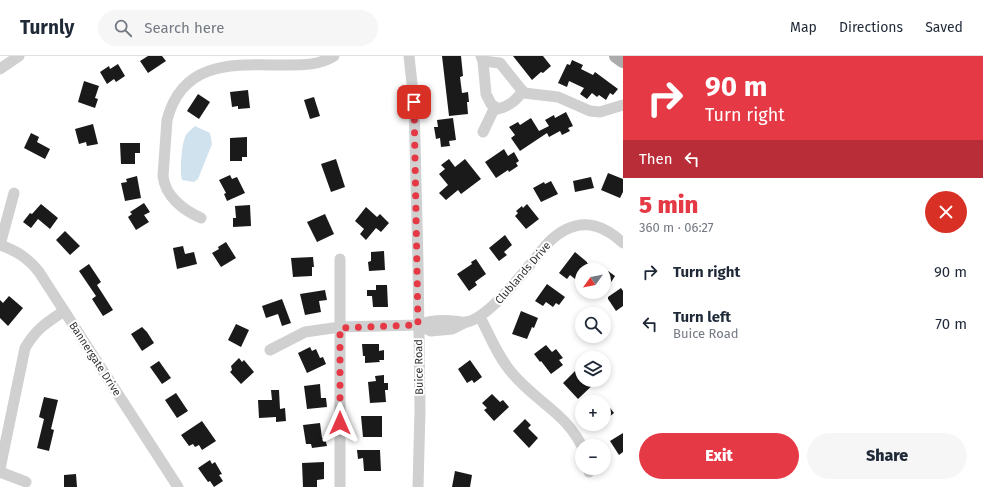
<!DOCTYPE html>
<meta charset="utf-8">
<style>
:root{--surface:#fff;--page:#f6f6f7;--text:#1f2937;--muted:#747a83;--line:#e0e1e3;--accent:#e63946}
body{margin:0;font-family:"Fira Sans",sans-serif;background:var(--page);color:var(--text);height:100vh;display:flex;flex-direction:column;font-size:15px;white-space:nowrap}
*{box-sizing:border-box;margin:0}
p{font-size:13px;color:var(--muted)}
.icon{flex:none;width:22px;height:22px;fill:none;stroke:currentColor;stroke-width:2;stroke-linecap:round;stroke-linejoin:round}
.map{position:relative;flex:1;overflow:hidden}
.side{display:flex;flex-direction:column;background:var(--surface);width:360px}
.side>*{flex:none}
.hud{background:#e63946;color:#fff;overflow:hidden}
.needle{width:26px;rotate:237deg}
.buttons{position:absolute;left:575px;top:207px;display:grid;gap:8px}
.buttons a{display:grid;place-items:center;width:36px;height:36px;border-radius:50%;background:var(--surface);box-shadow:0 2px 6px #0003;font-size:20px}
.pin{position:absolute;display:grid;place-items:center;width:34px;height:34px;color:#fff;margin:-17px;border-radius:8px;box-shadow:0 2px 6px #0006}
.me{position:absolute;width:44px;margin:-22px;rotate:0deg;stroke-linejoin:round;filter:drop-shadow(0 0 3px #0008)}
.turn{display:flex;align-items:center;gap:14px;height:84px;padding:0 16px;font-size:18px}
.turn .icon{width:52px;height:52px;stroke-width:2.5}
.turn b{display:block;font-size:28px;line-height:34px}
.then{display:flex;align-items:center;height:38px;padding:0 16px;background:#0003;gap:8px;font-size:15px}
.round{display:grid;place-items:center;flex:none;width:42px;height:42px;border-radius:21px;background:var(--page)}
.overview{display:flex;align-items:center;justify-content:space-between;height:68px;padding:0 16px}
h1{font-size:24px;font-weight:800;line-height:30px;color:var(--accent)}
.cta{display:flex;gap:8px;margin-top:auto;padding:8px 16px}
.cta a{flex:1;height:46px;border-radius:24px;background:var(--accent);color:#fff;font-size:16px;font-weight:800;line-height:46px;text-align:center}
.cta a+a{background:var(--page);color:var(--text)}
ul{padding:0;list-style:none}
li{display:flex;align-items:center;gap:12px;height:52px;padding:0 16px}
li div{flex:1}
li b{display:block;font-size:15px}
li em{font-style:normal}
header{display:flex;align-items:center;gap:24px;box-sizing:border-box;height:56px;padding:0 20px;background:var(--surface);border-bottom:1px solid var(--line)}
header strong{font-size:19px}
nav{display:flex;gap:22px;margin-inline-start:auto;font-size:14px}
.search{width:280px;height:36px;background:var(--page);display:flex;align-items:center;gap:10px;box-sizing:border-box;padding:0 14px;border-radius:22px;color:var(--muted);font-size:15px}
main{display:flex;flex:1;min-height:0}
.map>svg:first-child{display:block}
.water{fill:#cfe2ee}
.building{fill:#1a1a1a}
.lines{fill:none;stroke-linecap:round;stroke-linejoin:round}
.minor{stroke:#d0d0d0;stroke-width:11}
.major{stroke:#ababab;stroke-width:14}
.route{stroke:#e63946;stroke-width:7;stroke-dasharray:0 12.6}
.labels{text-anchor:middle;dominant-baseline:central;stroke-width:4;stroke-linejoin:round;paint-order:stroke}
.street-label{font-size:11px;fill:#333;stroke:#fff}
</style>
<header>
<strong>Turnly</strong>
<div class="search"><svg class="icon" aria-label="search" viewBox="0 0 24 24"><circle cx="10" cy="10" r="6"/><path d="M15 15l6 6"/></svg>Search here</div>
<nav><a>Map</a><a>Directions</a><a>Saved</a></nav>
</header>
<main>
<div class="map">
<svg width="623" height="431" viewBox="0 0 623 431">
<rect width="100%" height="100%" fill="#fff"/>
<path class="water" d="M195,70l15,7 2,11 -14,35 -4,3 -12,-2c-2,-10 -1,-35 4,-45 2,-3 6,-6 9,-9z"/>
<g class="building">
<path d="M148,0h14l4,5 -18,12 -8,-12z"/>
<path d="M442,0h19l2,20 -3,1 2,16 6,-1 1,10h-2l1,12 -19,2z"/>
<path d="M513,0h30l8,10 -8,7 -2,-1 -9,8z"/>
<path d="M572,4l11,5 -2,4 12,6 2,-3 23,17 -5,6 -3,-2 -4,7 -7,-5 -2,2 -5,-4 -5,6 -7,-5 4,-6 -15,-7 -2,6 -9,-4 9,-19 3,1z"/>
<path d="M118,8l7,12 -9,6 -2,-3 -7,5 -7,-12 9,-6 1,3z"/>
<path d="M84,25l15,5 -4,12 3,1 -3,9 -17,-6z"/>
<path d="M248,34l2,18 -12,1v-3l-6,1 -2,-15z"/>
<path d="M198,38l12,8 -11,17 -12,-8z"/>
<path d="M314,41l6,19 -10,3 -6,-19z"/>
<path d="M566,56l7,14 -5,2 2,3 -8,4 -2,-4 -11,6 -2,-4 -27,18 -9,-13 4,-3 -6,-8 9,-5 2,3 11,-7 8,13 10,-5 -4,-6 9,-5 1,3z"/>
<path d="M453,62l3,22 -7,1 1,5 -9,1 -1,-9 -4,1 -2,-12h4l-1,-7z"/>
<path d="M93,68l5,20 -11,2 -1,-4 -7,2 -4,-15z"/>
<path d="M31,77l8,4 -2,5 13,7 -5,10 -21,-11z"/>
<path d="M247,81v20h-5v4h-12v-23z"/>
<path d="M120,87h20v10h-5v11h-14z"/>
<path d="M504,93l4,7 6,-4 5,9 -3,2 2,3 -9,6 -1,-2 -12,8 -11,-16z"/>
<path d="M336,103l9,28 -14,5 -10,-28z"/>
<path d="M449,103l6,8 10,-8 16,20 -20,15 -3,-4 -12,10 -7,-7 9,-8 -9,-11 6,-5 -4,-4z"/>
<path d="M608,117l15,6v13l-3,6 -19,-8z"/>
<path d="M230,119l2,4 5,-2 8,16 -18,8 -3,-7 2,-1 -7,-13z"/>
<path d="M137,120l4,22 -16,3 -4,-18 6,-1 -1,-3z"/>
<path d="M591,121l3,11 -19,4 -2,-11z"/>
<path d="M551,125l7,13 -17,8 -8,-14 11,-6 1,2z"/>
<path d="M144,147l6,9 -6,3 5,7 -13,8 -8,-13 4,-3 -2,-2z"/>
<path d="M41,148l17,14 -8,11 -12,-10 -7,9 -8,-6 7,-9 2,1z"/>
<path d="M527,148l12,15 -13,10 -11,-13 3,-3 -2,-2 6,-5 1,2z"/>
<path d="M250,149l1,21 -18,1v-9h3l-1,-12z"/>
<path d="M366,151l11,10 3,-3 9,9 -8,9 -5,-4 -10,12 -6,-6 4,-5 -9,-8z"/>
<path d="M325,158l9,20 -17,8 -10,-20z"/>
<path d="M65,175l15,15 -10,9 -14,-15z"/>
<path d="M505,179l7,10 -8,7 3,3 -8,6 -10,-13z"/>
<path d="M226,186l10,16 -15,9 -9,-14 7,-4 -1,-2z"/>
<path d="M183,190l2,8 9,-2 3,12 -20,5 -4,-21z"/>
<path d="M384,195l1,19 -16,1 -1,-9 3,-1v-9z"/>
<path d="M575,196l12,10v1l10,7h-16l-6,9 -5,-4 -3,4 -8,-6z"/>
<path d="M313,201l1,10h-2v9l-19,1 -2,-19z"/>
<path d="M476,203l10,15 -11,8 2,3 -8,6 -12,-17 15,-10 -1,-2z"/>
<path d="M89,208l12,18 -4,3 16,25 -10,6 -11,-17 4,-3 -17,-25z"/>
<path d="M608,215l7,5 -11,17v-16z"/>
<path d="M547,228l18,13 -6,8 -3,-2 -3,4 -7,-5 -3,4 -8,-5z"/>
<path d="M376,229h11l1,22h-15l-1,-11h-5v-6h9z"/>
<path d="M621,232l2,3v15l-7,5 -8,-12v-2z"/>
<path d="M325,234l2,10 -8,1 2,11 -16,3 -5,-21z"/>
<path d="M9,240l14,12 -15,18 -8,-8v-18l3,3z"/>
<path d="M282,243l9,24 -9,3 -4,-12 -12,4 -4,-12z"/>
<path d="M521,255l17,7 -4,10 -2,-1 -5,12 -15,-5z"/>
<path d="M236,268l13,6 -8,17 -13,-7z"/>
<path d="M142,271l5,5 7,11 -12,8 -11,-17z"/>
<path d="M362,288h17v7l5,-1v10h-5l1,2 -15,1v-7h-2z"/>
<path d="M546,289l6,7 4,-3 7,9 -4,2 4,5 -12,9 -10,-13 -1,1 -6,-8z"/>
<path d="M310,291l2,4 4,-2 4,9 3,-1 3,7 -19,9 -9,-20z"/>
<path d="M239,302l3,4 2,-2 10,12 -13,12 -11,-12 2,-2 -1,-4z"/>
<path d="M470,304l12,17 -8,6 -2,-3 -5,3 -9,-14z"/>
<path d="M159,305l12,17 -9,6 -12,-17z"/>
<path d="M575,315l7,9h16l-20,19 -15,-16z"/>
<path d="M384,319v8h4v7h-3l1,12 -16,1 -2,-21 8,-1 -1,-5z"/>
<path d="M320,328l1,14h5l1,9 -20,2 -3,-23z"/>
<path d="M271,334h8l1,19 5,-1 1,13 -10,1v-5l-17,1 -1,-18h14z"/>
<path d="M176,337l12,18 -11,7 -12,-18z"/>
<path d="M492,338l8,8 3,-2 6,7 -15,14 -10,-11 3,-2 -5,-5z"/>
<path d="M44,341l14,3 -7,29 3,1 -5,21 -12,-3 7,-29 -5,-2z"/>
<path d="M604,344l10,13 -10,8z"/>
<path d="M361,360h21v21h-19z"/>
<path d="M525,363l6,6 -3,3 10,10 -9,10 -16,-17z"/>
<path d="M202,365l14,20 -14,9 -3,-5 -4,2 -2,-3 -4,2 -8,-11z"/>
<path d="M320,367l2,15h3l2,8 -15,2 -1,-4h-5l-3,-19z"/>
<path d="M623,377v19l-4,3 -9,-14z"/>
<path d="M357,394h23l1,21h-17l-1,-13 -5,1z"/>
<path d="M210,404l2,4 3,-2 7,12 -3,1 4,6 -9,6 -4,-6 -2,1 -10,-14z"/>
<path d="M324,406v17l-7,1v7h-14l-1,-24z"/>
<path d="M455,415l17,4 -2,12h-18z"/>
<path d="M76,418l1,13h-13v-12z"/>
</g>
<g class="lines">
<g class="minor">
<path d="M409,0l5,46 4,161 2,147 -2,77"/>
<path d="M481,0l2,5 17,2 24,30 34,4 32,14 10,1 23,-7"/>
<path d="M483,5l3,33 5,10 7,5c12,-3 18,-9 25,-18"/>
<path d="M0,13l19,-13"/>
<path d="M483,76l12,-25"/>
<path d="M201,162c-18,-8 -36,-22 -38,-42l4,-56c16,-62 70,-55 120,-55 18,0 32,0 47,-9"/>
<path d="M0,189c17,6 28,13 39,27l139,215"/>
<path d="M0,189l14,-52"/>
<path d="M340,203v228"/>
<path d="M480,261c10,19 18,40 32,56 14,17 32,29 48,44 9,8 16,18 22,29"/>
<path d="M418,269l13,6 21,-2 14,-7"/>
<path d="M270,294l35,-18 35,-5 78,-2c12,-5 24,-5 36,-4 4,0 9,2 12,1 25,-4 65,-60 83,-80 25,-24 49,-22 74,1"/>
<path d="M0,413l25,-121c11,-19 21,-25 39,-37"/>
<path d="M0,416l26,10"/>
<path d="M589,416v-4"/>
</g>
<path class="major" d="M616,0l7,5"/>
</g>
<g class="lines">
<path class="route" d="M340,367v-95l78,-3 -4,-223"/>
</g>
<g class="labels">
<g class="street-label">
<text transform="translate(523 217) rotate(-49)">Clublands Drive</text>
<text transform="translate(95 303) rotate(57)">Bannergate Drive</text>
<text transform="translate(419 311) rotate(-91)">Buice Road</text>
</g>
</g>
</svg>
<div class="buttons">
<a><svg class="needle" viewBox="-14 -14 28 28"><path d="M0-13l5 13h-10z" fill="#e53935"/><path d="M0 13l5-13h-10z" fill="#747a83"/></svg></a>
<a><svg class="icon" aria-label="search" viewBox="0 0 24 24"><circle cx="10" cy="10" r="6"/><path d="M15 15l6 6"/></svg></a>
<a><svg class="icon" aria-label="layers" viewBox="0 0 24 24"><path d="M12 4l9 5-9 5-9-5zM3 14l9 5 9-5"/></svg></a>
<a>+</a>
<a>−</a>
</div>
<div class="pin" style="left:414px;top:46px;background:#d93025"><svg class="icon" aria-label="arrive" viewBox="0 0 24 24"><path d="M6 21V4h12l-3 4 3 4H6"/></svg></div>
<svg class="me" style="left:340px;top:367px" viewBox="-20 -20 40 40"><path d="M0-17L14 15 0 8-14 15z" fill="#e63946" stroke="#fff" stroke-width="4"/></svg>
</div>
<section class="side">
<div class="hud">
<div class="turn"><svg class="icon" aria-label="right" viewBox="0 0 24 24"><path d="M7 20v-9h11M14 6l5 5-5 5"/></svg><div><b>90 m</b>Turn right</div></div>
<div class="then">Then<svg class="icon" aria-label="left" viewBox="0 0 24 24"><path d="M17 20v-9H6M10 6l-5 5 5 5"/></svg></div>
</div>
<div class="overview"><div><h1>5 min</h1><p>360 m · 06:27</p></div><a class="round" style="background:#d93025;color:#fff"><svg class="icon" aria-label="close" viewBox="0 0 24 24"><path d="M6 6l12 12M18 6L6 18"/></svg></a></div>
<ul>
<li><svg class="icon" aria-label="right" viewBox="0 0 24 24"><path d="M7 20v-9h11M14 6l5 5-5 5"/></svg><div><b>Turn right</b></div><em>90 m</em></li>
<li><svg class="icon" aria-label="left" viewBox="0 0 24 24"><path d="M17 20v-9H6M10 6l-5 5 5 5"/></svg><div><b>Turn left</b><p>Buice Road</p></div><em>70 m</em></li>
</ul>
<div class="cta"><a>Exit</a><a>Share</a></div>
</section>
</main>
